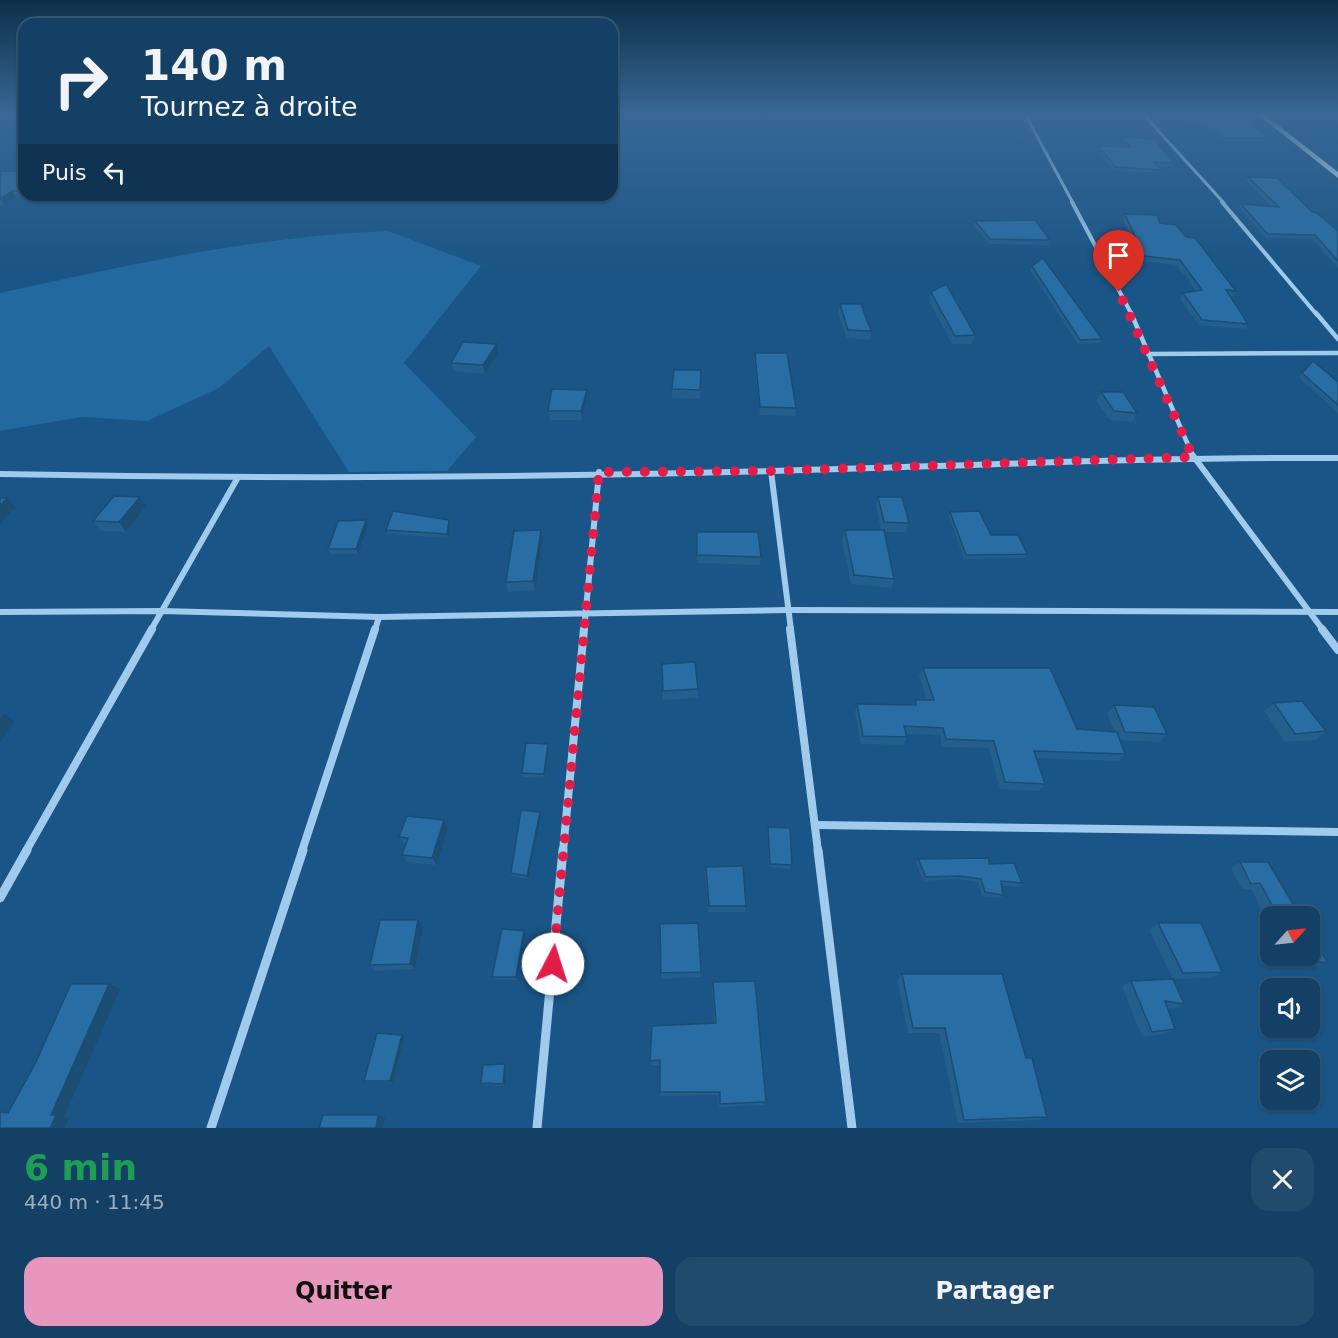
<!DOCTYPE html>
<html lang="fr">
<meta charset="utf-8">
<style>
:root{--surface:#134064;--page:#204b6d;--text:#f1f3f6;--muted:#9dafbf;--line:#325978;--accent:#e797bd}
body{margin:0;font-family:"DejaVu Sans",sans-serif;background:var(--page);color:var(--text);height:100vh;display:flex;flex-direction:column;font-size:22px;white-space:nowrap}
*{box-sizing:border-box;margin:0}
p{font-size:20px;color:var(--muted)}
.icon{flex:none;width:33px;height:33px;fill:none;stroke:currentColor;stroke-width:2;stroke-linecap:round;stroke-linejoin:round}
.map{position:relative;height:1128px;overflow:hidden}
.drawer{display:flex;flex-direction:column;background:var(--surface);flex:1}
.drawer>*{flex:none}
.hud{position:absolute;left:18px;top:18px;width:600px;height:183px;border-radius:18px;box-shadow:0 2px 4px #0004,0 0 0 2px var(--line);background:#134064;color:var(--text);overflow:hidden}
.needle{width:39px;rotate:63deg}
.buttons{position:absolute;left:1260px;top:906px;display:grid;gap:12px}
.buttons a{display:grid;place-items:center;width:60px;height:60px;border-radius:12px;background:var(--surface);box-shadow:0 2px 4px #0004,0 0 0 2px var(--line);font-size:30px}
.pin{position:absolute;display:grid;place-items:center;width:51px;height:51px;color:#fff;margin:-62px -26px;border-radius:50% 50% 50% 0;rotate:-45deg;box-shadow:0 0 6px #0007}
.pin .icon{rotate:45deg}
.me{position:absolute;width:66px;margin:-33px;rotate:5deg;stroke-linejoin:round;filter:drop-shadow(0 0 4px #0008)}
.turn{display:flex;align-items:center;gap:21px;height:126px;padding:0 24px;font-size:27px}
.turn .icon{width:78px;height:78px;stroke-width:2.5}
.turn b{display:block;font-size:42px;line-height:51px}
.then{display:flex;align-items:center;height:57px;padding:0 24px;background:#0003;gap:12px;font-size:22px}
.round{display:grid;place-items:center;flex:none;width:63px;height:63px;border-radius:18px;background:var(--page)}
.overview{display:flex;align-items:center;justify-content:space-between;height:102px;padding:0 24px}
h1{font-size:36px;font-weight:700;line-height:45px;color:#1e9e55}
.action{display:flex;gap:12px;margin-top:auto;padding:12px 24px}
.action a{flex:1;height:69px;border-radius:18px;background:var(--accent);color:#111;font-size:24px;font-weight:700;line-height:69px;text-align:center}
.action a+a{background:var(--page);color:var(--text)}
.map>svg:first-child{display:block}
.green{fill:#22699f}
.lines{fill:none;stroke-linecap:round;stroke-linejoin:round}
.minor-far5{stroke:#a0cbec;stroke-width:3}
.minor-far4{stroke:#a0cbec;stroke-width:4}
.minor-far3{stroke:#a0cbec;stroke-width:4.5}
.minor-far2{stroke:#a0cbec;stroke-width:6}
.minor-far1{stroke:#a0cbec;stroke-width:8}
.minor{stroke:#a0cbec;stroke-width:9}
.primary{fill:#e5f2ff;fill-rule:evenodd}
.wall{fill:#225f8d}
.shaded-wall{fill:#1c4d73}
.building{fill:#286ea4;stroke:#1c4d73;stroke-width:1.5}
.route{stroke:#e11d48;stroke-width:10;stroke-dasharray:0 18}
</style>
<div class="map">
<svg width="1338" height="1128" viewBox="0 0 1338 1128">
<rect width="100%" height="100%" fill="#195586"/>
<path class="green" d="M388,231l93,35 -77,97 72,74 -29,34 -98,1 -80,-126 -50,42 -72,33 -66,-4 -81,14v-138c127,-28 257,-57 388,-62z"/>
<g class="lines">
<g class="minor-far5">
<path d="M1025,114l48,89"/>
<path d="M1143,114l81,89"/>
</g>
<g class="minor-far4">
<path d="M1072,202l60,113"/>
<path d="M1222,202l95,113"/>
</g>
<g class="minor-far3">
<path d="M1131,313l61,141"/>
<path d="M1316,313l22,26"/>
<path d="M1148,354l190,-1"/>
</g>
<g class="minor-far2">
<path d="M1191,453l132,177"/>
<path d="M771,471l20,159"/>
<path d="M0,474c258,5 516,4 773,-3 189,-5 377,-14 565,-13"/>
<path d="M0,612l162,-1 217,6 409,-7 550,2"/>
<path d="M151,630l86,-151"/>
<path d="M375,630l4,-13"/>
<path d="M584,630l15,-158"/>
</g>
<g class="minor-far1">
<path d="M790,629l28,222"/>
<path d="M1322,629l16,21"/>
<path d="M815,825l523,7"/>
<path d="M26,851l126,-222"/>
<path d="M302,851l73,-222"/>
<path d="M563,851l21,-222"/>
</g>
<g class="minor">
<path d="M818,850l34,278"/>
<path d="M0,898l27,-48"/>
<path d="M211,1128l92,-278"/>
<path d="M537,1128l26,-278"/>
</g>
<path class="primary" d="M1257,114h7l74,58v6z"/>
</g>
<g class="wall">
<path d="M1177,114h63l28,24 -1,3h-44l-22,-15 -14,-1z"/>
<path d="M1123,137l51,26 -2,4 -14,-1 3,4 -1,3 -46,-2 -17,-22 1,-3 28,1 -4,-6z"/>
<path d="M24,170v25h20l-2,1 -26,1 -12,8h-4v-34h22z"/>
<path d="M1248,177l64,35 26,19v37l-26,-29 -46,-1 -5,-5 -22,-25 2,-4 31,3 -26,-27z"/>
<path d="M1125,214l35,9 26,14 50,54 -3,5h-3l18,28 -3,5 -46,-4 -19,-26 3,-6 13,-2 -19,-26 -36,-4 -18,-42z"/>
<path d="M975,221l75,19 -2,5 -59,-1 -15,-18z"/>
<path d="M1032,266l70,73 -2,4 -22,1 -48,-74z"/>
<path d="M931,292l44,43 -3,9h-20l-23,-43z"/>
<path d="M840,304l31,27 -2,9 -22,-2 -9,-25z"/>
<path d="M497,344l1,9 -13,21 -32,-3 -2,-8z"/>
<path d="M755,353l41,55 -1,8 -35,-1 -6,-54z"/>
<path d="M701,370l-1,29 -28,-1v-9z"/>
<path d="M1302,373l36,9v31l-39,-35z"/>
<path d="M1101,392l36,21 -5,9 -22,-2 -14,-19z"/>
<path d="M587,399l-5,21h-32l-2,-9z"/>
<path d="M140,497l6,9 -20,26 -25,-1 -8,-10z"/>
<path d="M878,497l31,26 -3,9h-22l10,47 -3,9 -40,-4 -9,-44 3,-10h36l-5,-24z"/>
<path d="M950,512l41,23 36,19 -2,4 -61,1 -15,-43z"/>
<path d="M449,520l1,5 -1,13 -61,-4 -2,-4z"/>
<path d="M368,525l-10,29h-28l-2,-5z"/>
<path d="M541,530l2,9 -8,51 -27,2 -2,-10z"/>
<path d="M697,532l64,25 -1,8 -63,-2z"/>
<path d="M662,664l36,25v9l-35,2z"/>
<path d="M923,668l154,61 38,3 -8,-18 7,-9 53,29 -8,8 -39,-2 5,14 -6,7 -82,-3 8,26 -6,7 -39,-2 -11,-41 -47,-1 -2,-12 -34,-1 1,3 -4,8 -42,-1 -6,-32 2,-8 55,1 3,-5h12l-8,-25z"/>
<path d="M1274,703l52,28 -10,9 -31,2 -21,-31z"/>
<path d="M548,744l1,4 -4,30 -22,-1 -1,-4z"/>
<path d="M540,812l1,4 -13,63 -16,-3 -1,-3z"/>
<path d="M444,820l4,7 -11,38 -30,-3 -5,-7 3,-10 -1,-1 -5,-7z"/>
<path d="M768,827l24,38 -2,4 -21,-2 -2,-36z"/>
<path d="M918,859l71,5 33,19 -3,4 -18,-2 2,10 -3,3 -18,-2 -4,-14 -20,-3 -35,2 -7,-19z"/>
<path d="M1240,862l60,54h-30v10l-19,-37h-9l-11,-21z"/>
<path d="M706,867l40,39 -1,6h-37l-3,-38z"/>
<path d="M1158,923l64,49 -11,6 -38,1 -24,-49z"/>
<path d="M660,924l41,48v5l-40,2z"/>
<path d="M423,927l-8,42 -39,2 -6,-6z"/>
<path d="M524,931l2,3 -9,46 -23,-1 -2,-2z"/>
<path d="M1287,956h23l17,6 -11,5 -22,1z"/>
<path d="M902,974l124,84 21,59 -8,3 -81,3 -19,-90h-31l-11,-53z"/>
<path d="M1131,981l53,23 -11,5 -6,-1 8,21 -11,5 -22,3 -20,-51z"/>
<path d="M713,982l53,120 -2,3 -45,2 -1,-12 -58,1v-31h-9l-1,-4 64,-38 -2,-35z"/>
<path d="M404,1037l-11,46 -25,-1 -4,-1z"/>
<path d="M505,1064l1,2 -1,20 -22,-1 -2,-2z"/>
</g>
<g class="shaded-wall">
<path d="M12,191l4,6 -12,8 -3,-6z"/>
<path d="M497,344l1,9 -13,21 -2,-9z"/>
<path d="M587,390v9l-5,21 -1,-9z"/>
<path d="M140,497l6,9 -20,26 -7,-10z"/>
<path d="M7,498l8,9 -15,17v-18z"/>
<path d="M366,520l2,5 -10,29 -2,-5z"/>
<path d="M449,520l1,5 -1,13 -2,-4z"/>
<path d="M541,530l2,9 -8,51 -2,-9z"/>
<path d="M4,713l10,9 -14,20v-23z"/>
<path d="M548,744l1,4 -4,30 -1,-4z"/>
<path d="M540,812l1,4 -13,63 -1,-3z"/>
<path d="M444,820l4,7 -11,38 -5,-7z"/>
<path d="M418,920l5,7 -8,42 -5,-5z"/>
<path d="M524,931l2,3 -9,46 -1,-3z"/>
<path d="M109,984l11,5 -56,128 5,1 -5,10h-14l1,-13z"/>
<path d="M402,1035l2,2 -11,46 -3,-2z"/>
<path d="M505,1064l1,2 -1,20 -2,-2z"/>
<path d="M378,1115l7,3 -2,10h-7z"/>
</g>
<g class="building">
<path d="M1181,114h59l28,24h-43l-22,-15 -15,-1z"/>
<path d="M1123,137l31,2 20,24 -19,-1 6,8 -45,-3 -18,-21 32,1z"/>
<path d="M24,170v21h-12l-12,8v-28h22z"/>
<path d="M1248,177l29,1 35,34 5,1 21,18v30l-23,-26 -47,-1 -5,-5 -22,-25 38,3z"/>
<path d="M1125,214l32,1 3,8 16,2 10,12 9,1 41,53 -10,-1 22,34 -46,-4 -19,-27 19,-3 -22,-30 -36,-4z"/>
<path d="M1035,220l15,20 -60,-1 -15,-18z"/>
<path d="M1043,258l59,81 -22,1 -48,-74z"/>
<path d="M946,284l29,51 -20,1 -24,-44z"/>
<path d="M840,304h21l10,27 -23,-1z"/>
<path d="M463,342l34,2 -14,21 -32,-2z"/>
<path d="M755,353h32l9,55 -36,-1z"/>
<path d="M1313,361l25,21v23l-36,-32z"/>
<path d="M674,370h27l-1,20 -28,-1z"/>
<path d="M552,389l35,1 -6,21h-33z"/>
<path d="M1101,392h22l14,21 -23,-2z"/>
<path d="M114,496l26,1 -21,25 -26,-1z"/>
<path d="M878,497h24l7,26 -25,-1z"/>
<path d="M0,498h7l-7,8z"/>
<path d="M393,511l56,9 -2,14 -61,-4z"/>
<path d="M979,511l12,24h27l9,19 -61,1 -16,-43z"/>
<path d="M366,520l-10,29h-28l10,-28z"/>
<path d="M541,530l-8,51 -27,1 8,-51z"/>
<path d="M845,530h39l10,49 -40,-4z"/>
<path d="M697,532h61l3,25 -64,-2z"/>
<path d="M695,662l3,27 -35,2 -1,-27z"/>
<path d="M923,668h127l27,61 40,3 8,22 -91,-3 11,33 -40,-2 -11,-41 -48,-2 -3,-11 -39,-2 3,11 -44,-1 -6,-32 59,1 -1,-5h19z"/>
<path d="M1302,701l24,30 -31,3 -21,-31z"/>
<path d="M1114,705l40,2 13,27 -42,-2z"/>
<path d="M526,743l22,1 -4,30 -22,-1z"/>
<path d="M521,810l19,2 -13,64 -16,-3z"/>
<path d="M407,816l37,4 -12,38 -30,-3 6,-17 -9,-1z"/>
<path d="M768,827l22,1 2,37 -22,-1z"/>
<path d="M989,858v6l25,-1 8,20 -21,-2 2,14 -18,-3 -4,-13 -21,-3 -34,1 -8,-18z"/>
<path d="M1240,862h28l32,54h-22l-18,-33 -9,1z"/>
<path d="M743,866l3,40h-37l-3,-39z"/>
<path d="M380,920h38l-8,44 -40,1z"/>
<path d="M698,923l3,49 -40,1 -1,-49z"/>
<path d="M1158,923h43l21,49 -39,1z"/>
<path d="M502,929l22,2 -8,46h-24z"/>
<path d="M1310,932l17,30 -23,1 -4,-7h10z"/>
<path d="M902,974h100l24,84h6l15,59 -83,3 -19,-92h-32z"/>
<path d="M1173,979l11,25 -19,-3 10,28 -23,3 -21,-51z"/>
<path d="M755,981l11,121 -46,2v-12h-60v-32l-10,1 2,-35 64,-3 -3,-41z"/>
<path d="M71,984h38l-58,131h5l-6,13h-50v-16l8,1 27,-49z"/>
<path d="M377,1033l25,2 -12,46h-26z"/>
<path d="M505,1064l-2,20 -22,-1 2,-18z"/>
<path d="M323,1115h55l-2,13h-57z"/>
</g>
<linearGradient id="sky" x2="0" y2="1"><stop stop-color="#0e2f4a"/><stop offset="0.42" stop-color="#386895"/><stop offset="1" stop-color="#386895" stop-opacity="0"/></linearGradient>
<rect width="1338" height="272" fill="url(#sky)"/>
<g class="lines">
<path class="route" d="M553,964l46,-492 172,-1 422,-14 -74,-165"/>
</g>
</svg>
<div class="buttons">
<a><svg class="needle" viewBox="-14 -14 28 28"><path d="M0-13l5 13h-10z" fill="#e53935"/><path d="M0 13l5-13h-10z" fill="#9dafbf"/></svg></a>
<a><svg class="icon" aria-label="sound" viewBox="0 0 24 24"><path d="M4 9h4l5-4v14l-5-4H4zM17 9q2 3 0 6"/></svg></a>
<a><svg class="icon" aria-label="layers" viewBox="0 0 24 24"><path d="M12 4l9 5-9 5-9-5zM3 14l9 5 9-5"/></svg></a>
</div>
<div class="pin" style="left:1119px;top:292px;background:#d93025"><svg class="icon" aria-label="arrive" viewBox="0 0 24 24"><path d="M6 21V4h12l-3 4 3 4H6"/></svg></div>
<svg class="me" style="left:553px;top:964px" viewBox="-20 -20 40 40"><circle r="19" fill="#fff"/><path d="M0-13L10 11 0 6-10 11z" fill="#e11d48"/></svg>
<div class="hud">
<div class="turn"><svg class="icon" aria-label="right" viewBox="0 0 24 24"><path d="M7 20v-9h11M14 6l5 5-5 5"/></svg><div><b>140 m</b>Tournez à droite</div></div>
<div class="then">Puis<svg class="icon" aria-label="left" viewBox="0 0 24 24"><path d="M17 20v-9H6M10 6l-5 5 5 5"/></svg></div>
</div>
</div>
<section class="drawer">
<div class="overview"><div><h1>6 min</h1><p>440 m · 11:45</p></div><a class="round"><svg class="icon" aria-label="close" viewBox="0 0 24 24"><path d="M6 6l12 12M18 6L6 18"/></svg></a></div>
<div class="action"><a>Quitter</a><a>Partager</a></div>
</section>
